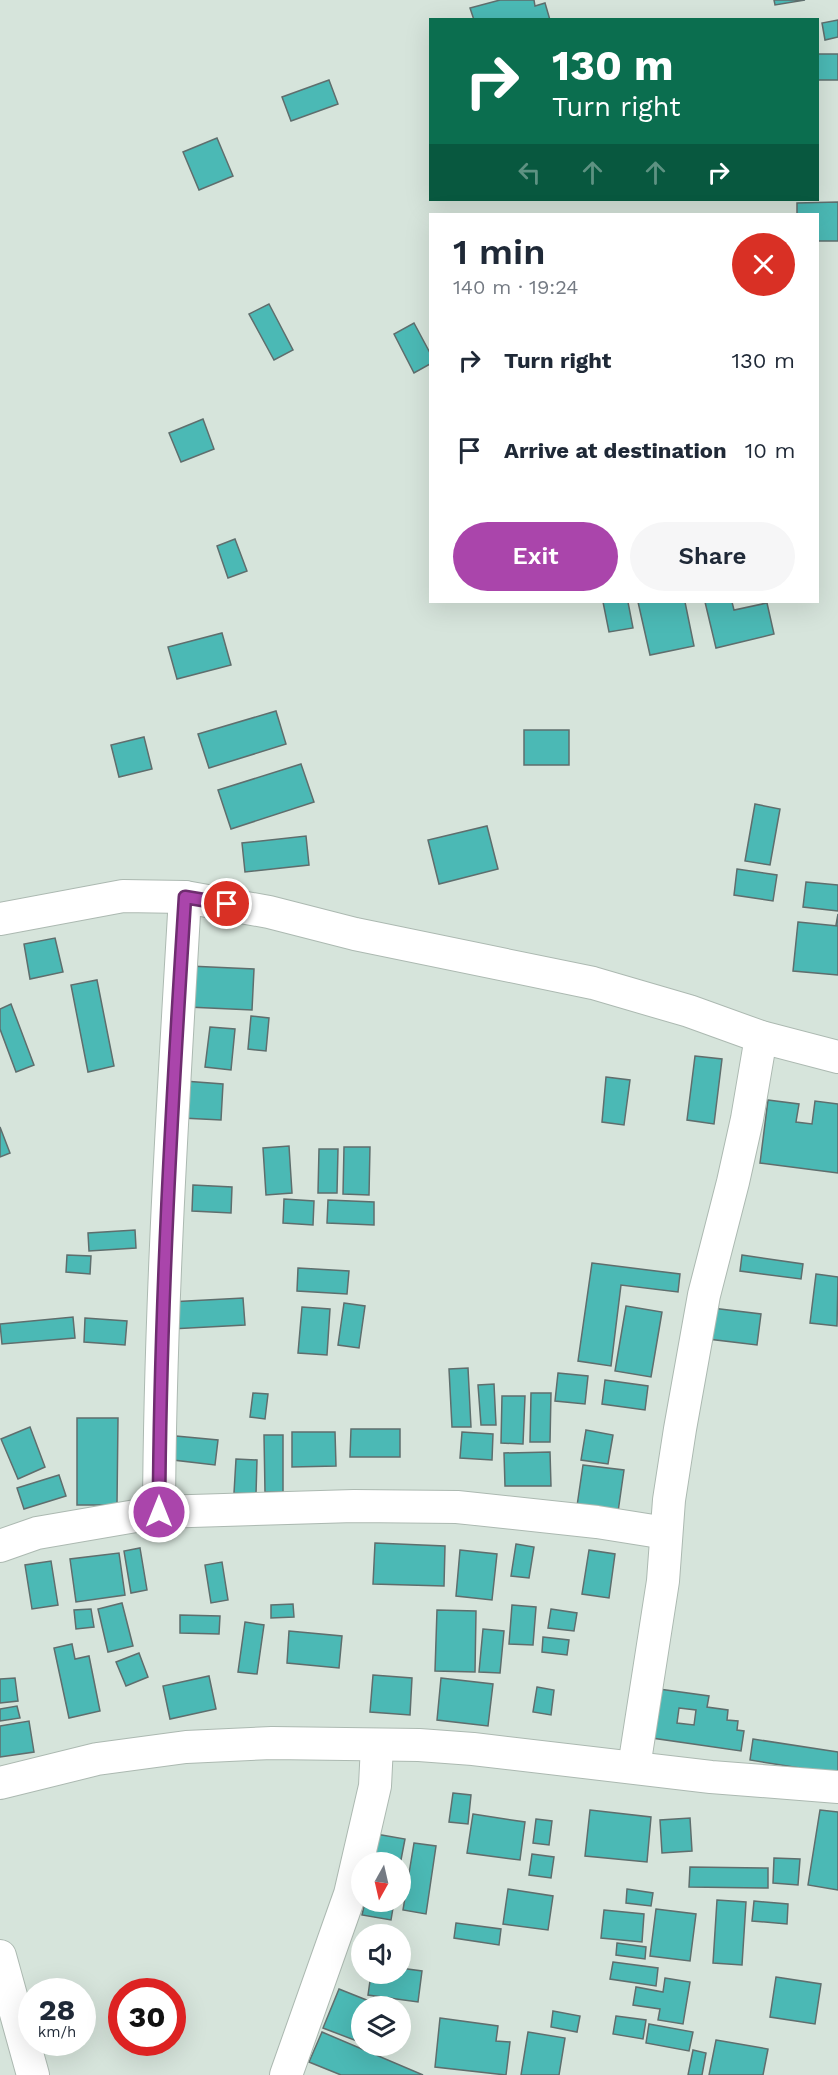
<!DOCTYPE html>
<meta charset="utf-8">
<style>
:root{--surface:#fff;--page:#f6f6f7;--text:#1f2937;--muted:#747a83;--accent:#aa45ab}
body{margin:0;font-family:"Work Sans",sans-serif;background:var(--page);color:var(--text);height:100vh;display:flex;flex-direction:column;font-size:22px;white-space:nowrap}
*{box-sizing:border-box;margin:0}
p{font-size:20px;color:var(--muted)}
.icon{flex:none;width:33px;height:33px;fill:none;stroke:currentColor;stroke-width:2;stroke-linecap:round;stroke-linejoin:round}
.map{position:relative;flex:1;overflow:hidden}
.panel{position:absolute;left:429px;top:213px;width:390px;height:390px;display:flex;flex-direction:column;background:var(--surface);border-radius:0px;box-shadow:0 6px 24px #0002}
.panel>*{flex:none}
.hud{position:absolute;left:429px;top:18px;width:390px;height:183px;border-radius:0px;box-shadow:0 6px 24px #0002;background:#0b6e4f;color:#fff;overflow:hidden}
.needle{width:39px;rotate:188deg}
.fabs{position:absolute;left:351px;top:1852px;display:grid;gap:12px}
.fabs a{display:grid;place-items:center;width:60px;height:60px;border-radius:50%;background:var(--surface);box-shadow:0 6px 24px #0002;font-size:30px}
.speed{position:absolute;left:18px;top:1978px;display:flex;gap:12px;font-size:30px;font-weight:700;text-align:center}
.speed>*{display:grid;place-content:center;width:78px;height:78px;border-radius:50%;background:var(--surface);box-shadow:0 6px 24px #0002;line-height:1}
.speed small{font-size:15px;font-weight:400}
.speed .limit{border:9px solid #d22;background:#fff;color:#111}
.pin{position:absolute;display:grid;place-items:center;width:51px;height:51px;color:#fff;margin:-26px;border:3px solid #fff;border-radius:50%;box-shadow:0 2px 6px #0007}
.me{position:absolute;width:66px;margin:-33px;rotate:0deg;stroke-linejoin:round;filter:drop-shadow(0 0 4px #0008)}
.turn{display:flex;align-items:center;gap:21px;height:126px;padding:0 24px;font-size:27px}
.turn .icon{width:78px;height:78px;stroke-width:2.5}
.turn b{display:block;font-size:42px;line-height:51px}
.lanes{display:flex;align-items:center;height:57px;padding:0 24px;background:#0003;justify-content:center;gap:30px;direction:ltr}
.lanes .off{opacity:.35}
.round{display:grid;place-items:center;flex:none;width:63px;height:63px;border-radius:32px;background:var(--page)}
.summary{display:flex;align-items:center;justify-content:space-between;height:102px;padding:0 24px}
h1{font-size:36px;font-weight:600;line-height:45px}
.button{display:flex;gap:12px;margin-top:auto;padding:12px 24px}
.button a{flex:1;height:69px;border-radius:36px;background:var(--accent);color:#fff;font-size:24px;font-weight:600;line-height:69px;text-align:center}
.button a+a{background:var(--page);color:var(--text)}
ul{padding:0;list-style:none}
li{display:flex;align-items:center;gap:18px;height:90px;padding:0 24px}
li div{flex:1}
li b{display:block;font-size:22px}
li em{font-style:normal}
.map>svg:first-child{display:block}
.building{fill:#4bb9b5;stroke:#5f6e6d;stroke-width:1.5;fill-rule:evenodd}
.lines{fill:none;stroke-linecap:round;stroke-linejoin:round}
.minor-casing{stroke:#acb9b1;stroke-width:34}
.minor{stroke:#fff;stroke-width:32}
.route-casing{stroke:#6e2d6f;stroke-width:15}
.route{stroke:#aa45ab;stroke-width:10}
</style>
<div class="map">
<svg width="838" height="2075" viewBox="0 0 838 2075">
<rect width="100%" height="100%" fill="#d6e4db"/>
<g class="building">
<path d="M500,0h34l1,6 10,-3 5,17h-76l-4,-12z"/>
<path d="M774,0h31l-30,5z"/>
<path d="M838,20v17l-13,3 -3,-17z"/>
<rect x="818" y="54" width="20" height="26"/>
<path d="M329,80l9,24 -47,17 -9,-24z"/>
<path d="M217,138l16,38 -34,14 -16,-38z"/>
<path d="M838,202v39h-20v-27h-21v-11z"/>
<path d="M269,304l24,46 -19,10 -25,-46z"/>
<path d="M414,323l16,30v11l-16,9 -20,-39z"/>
<path d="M203,419l11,30 -33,13 -12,-29z"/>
<path d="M235,539l12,32 -19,7 -11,-32z"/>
<path d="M603,602h25l5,26 -24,4z"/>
<path d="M638,602h47l9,44 -44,9z"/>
<path d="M705,602h27l2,8 33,-7 7,31 -58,14z"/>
<path d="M222,633l9,32 -54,14 -9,-32z"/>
<path d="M276,711l10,33 -77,24 -11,-34z"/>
<rect x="524" y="730" width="45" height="35"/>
<path d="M144,737l8,32 -33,8 -8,-32z"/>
<path d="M301,764l13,38 -83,27 -13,-39z"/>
<path d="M755,804l25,5 -10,56 -25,-4z"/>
<path d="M487,826l11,43 -59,15 -11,-44z"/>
<path d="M306,836l3,29 -64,7 -3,-29z"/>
<path d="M737,869l40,6 -4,26 -39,-6z"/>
<path d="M806,882l32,3v26l-35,-4z"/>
<path d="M838,914v46l-8,-2z"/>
<path d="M798,922l40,4v49l-45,-4z"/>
<path d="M55,938l8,34 -33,7 -6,-35z"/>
<path d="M189,966l65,3 -2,41 -64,-3z"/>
<path d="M97,980l17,86 -26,6 -17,-87z"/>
<path d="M11,1004l23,61 -18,7 -16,-43v-20z"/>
<path d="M251,1016l18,2 -3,33 -18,-2z"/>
<path d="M210,1027l25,2 -4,41 -26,-3z"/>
<path d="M695,1056l27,3 -8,65 -27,-4z"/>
<path d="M606,1077l24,3 -6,45 -22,-3z"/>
<path d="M184,1081l39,3 -2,36 -39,-2z"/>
<path d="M768,1100l31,4 -3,18 16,2 3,-23 23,3v69l-78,-10z"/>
<path d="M0,1127l10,26 -10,4z"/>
<path d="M289,1146l3,47 -26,2 -3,-47z"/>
<path d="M344,1147h26l-1,48 -26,-1z"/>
<path d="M319,1149h19l-1,44h-19z"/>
<path d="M193,1185l39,2 -1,26 -39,-2z"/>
<path d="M284,1199l30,2 -1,24 -30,-2z"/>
<path d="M328,1200l46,2v23l-47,-2z"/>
<path d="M135,1230l1,18 -47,3 -1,-18z"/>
<path d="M67,1255l24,1 -1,18 -24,-2z"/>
<path d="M742,1255l61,9 -2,15 -61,-8z"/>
<path d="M592,1263l88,11 -2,18 -57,-7 -10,81 -33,-5z"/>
<path d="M298,1268l51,3 -2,23 -50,-3z"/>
<path d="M816,1274l22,3 -1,49 -27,-3z"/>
<path d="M243,1298l2,27 -74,4 -2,-27z"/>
<path d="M344,1303l21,3 -6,42 -21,-3z"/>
<path d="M626,1306l36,6 -11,65 -36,-6z"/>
<path d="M302,1307l28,2 -3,46 -29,-2z"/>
<path d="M712,1308l49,6 -4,31 -49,-6z"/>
<path d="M73,1317l2,21 -73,6 -2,-20z"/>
<path d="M85,1318l42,3 -2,24 -41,-3z"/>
<path d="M468,1368l3,59h-19l-3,-58z"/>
<path d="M558,1373l30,3 -3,28 -30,-3z"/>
<path d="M605,1380l43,6 -3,24 -43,-6z"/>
<path d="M494,1384l2,41h-15l-3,-40z"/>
<path d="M253,1393l15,1 -3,25 -15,-2z"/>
<path d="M531,1393h20l-1,49h-20z"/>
<path d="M502,1396h23l-2,48 -22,-1z"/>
<path d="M77,1418h41l-1,87h-40z"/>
<path d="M30,1427l15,40 -27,12 -17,-40z"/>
<path d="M351,1429h49v28h-50z"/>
<path d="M586,1430l27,5 -5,29 -27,-4z"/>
<path d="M292,1432h43l1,34 -44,1z"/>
<path d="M462,1432l31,2 -1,26 -32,-2z"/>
<path d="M264,1435h19v57h-18z"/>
<path d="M176,1436l42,4 -3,25 -42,-5z"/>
<path d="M550,1452l1,34h-46l-1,-33z"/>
<path d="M236,1459l21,1 -1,34 -22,-1z"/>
<path d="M583,1465l41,5 -6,42 -41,-6z"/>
<path d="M59,1475l7,21 -42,13 -7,-21z"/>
<path d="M375,1543l70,3 -1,40 -71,-2z"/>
<path d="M516,1544l18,3 -5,31 -18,-2z"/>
<path d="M140,1548l7,42 -16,3 -7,-42z"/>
<path d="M460,1550l37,4 -5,46 -36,-4z"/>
<path d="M589,1550l26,4 -6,44 -27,-4z"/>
<path d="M119,1553l6,42 -49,7 -6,-43z"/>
<path d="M51,1561l7,44 -26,4 -7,-44z"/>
<path d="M222,1562l6,38 -17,3 -6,-38z"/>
<path d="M122,1603l11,43 -25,6 -10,-43z"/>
<path d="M293,1604l1,13 -23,1v-13z"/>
<path d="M512,1605l24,2 -3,38 -24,-1z"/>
<path d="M91,1609l3,18 -18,2 -2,-19z"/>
<path d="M551,1609l26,4 -3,18 -26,-3z"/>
<path d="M437,1610l39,1 -1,61 -40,-1z"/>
<path d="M180,1615l40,1 -1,18 -39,-1z"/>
<path d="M245,1622l19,3 -7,49 -19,-2z"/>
<path d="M483,1629l21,2 -4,42 -21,-1z"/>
<path d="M289,1631l53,5 -3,32 -52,-5z"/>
<path d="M543,1637l26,3 -2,15 -25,-3z"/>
<path d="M72,1644l3,15 14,-3 11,55 -31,7 -15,-70z"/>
<path d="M139,1653l9,24 -22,9 -10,-24z"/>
<path d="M373,1675l39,3 -2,37 -40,-3z"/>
<path d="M209,1676l7,33 -46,10 -7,-33z"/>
<path d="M15,1678l3,23 -18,2v-24z"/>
<path d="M441,1678l52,6 -5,42 -51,-6z"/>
<path d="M537,1687l17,3 -3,25 -18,-3z"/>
<path d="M659,1689l50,7 -2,11 21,3 -1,10 11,1 -1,9 7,1 -3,20 -89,-13zM679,1708l17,2 -2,15 -17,-2z"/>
<path d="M17,1706l3,12 -20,3v-12z"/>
<path d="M29,1721l5,31 -34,5v-31z"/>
<path d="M753,1739l85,13v22l-88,-14z"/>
<path d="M453,1793l18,2 -3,29 -19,-2z"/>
<path d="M590,1810l61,7 -4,45 -62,-6z"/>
<path d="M820,1810l18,2v78l-30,-5z"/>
<path d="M473,1814l52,8 -5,38 -53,-7z"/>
<path d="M690,1818l2,33 -30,2 -2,-33z"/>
<path d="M536,1819l16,2 -3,24 -16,-2z"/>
<path d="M376,1834l29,5 -5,26v-2h-29z"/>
<path d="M414,1843l22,3 -10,68 -23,-4z"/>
<path d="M532,1854l22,3 -3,21 -22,-3z"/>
<path d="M774,1858l26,1 -2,26 -25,-2z"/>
<path d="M690,1867l78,1v20l-79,-1z"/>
<path d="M508,1889l45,7 -5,34 -45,-6z"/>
<path d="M627,1889l26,4 -2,13 -25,-3z"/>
<path d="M717,1900l29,2 -4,63 -29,-2z"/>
<path d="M754,1901l34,3 -1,20 -35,-3z"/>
<path d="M365,1902h29l-3,18 -29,-5z"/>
<path d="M656,1909l40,5 -6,47 -40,-5z"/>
<path d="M604,1910l40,4 -2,28 -41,-4z"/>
<path d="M456,1923l45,6 -2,16 -45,-7z"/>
<path d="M617,1943l29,4 -1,12 -29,-4z"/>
<path d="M613,1962l45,6 -2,18 -46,-7z"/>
<path d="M400,1968l22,3 -4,31 -50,-7 3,-21h29z"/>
<path d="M776,1977l45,7 -6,40 -45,-7z"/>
<path d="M665,1978l25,4 -7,42 -25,-4 2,-11 -27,-4 3,-18 27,5z"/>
<path d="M339,1989l40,16 -1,2h-16v36l-39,-15z"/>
<path d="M553,2011l27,5 -3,16 -26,-5z"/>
<path d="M616,2016l30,4 -3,19 -30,-5z"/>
<path d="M440,2018l58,8 -2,15 14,1 -4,33 -71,-8z"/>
<path d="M649,2024l44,8 -4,19 -43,-8z"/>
<path d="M322,2032l101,43h-82l-32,-13z"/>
<path d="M528,2032l37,6 -6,37h-38z"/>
<path d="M716,2040l52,9 -5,26h-54z"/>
<path d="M693,2050l13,3 -4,22h-14z"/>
</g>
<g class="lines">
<g class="minor-casing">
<g id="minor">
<path d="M0,919l123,-23 62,1 84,15 86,22 238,49 96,28 72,26 77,20"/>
<path d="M159,1512c1,-205 14,-410 26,-615"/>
<path d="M0,1546l37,-13 122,-21 195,-6 103,1 140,15 69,11"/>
<path d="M634,1767l29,-186 6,-81 11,-71 24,-134 29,-113 14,-63 14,-82"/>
<path d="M0,1783l97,-24 89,-12 86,-4 147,2 54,4 238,28 127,10"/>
<path d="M0,1956l33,119"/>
<path d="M286,2075l64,-181 25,-108 2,-41"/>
</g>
</g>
<use href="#minor" class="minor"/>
</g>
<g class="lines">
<g class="route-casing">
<path id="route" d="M159,1512c1,-205 13,-410 26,-615l42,7"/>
</g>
<use href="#route" class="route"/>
</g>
</svg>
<div class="fabs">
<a><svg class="needle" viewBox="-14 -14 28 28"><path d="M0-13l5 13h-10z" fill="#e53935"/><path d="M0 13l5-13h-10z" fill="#747a83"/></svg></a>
<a><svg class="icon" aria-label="sound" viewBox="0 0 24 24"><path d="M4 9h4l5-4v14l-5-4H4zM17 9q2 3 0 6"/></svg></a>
<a><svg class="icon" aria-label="layers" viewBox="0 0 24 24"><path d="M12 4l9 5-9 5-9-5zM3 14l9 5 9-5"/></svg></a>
</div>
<div class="speed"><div>28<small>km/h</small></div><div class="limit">30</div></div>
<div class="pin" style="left:227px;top:904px;background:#d93025"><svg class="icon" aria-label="arrive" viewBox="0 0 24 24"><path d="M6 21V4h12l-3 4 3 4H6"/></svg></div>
<svg class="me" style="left:159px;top:1512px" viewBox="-20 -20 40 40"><circle r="17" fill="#aa45ab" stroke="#fff" stroke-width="3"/><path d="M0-11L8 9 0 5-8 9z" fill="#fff"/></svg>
<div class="hud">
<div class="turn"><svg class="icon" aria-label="right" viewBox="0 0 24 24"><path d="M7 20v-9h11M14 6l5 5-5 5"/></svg><div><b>130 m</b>Turn right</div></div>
<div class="lanes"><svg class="icon off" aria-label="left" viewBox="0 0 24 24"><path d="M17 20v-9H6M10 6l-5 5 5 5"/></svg><svg class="icon off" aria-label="ahead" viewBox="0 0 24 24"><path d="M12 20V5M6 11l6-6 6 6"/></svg><svg class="icon off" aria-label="ahead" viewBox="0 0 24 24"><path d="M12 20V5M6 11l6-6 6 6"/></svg><svg class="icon" aria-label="right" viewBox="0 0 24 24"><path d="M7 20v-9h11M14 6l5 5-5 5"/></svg></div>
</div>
<section class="panel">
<div class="summary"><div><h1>1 min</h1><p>140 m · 19:24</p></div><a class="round" style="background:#d93025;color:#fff"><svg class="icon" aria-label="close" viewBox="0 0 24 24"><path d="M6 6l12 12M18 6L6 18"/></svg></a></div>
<ul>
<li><svg class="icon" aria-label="right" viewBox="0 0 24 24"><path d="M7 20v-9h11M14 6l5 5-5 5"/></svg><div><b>Turn right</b></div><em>130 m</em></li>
<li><svg class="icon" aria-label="arrive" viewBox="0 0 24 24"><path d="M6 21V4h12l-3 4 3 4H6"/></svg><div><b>Arrive at destination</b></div><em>10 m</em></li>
</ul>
<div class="button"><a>Exit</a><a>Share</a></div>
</section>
</div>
